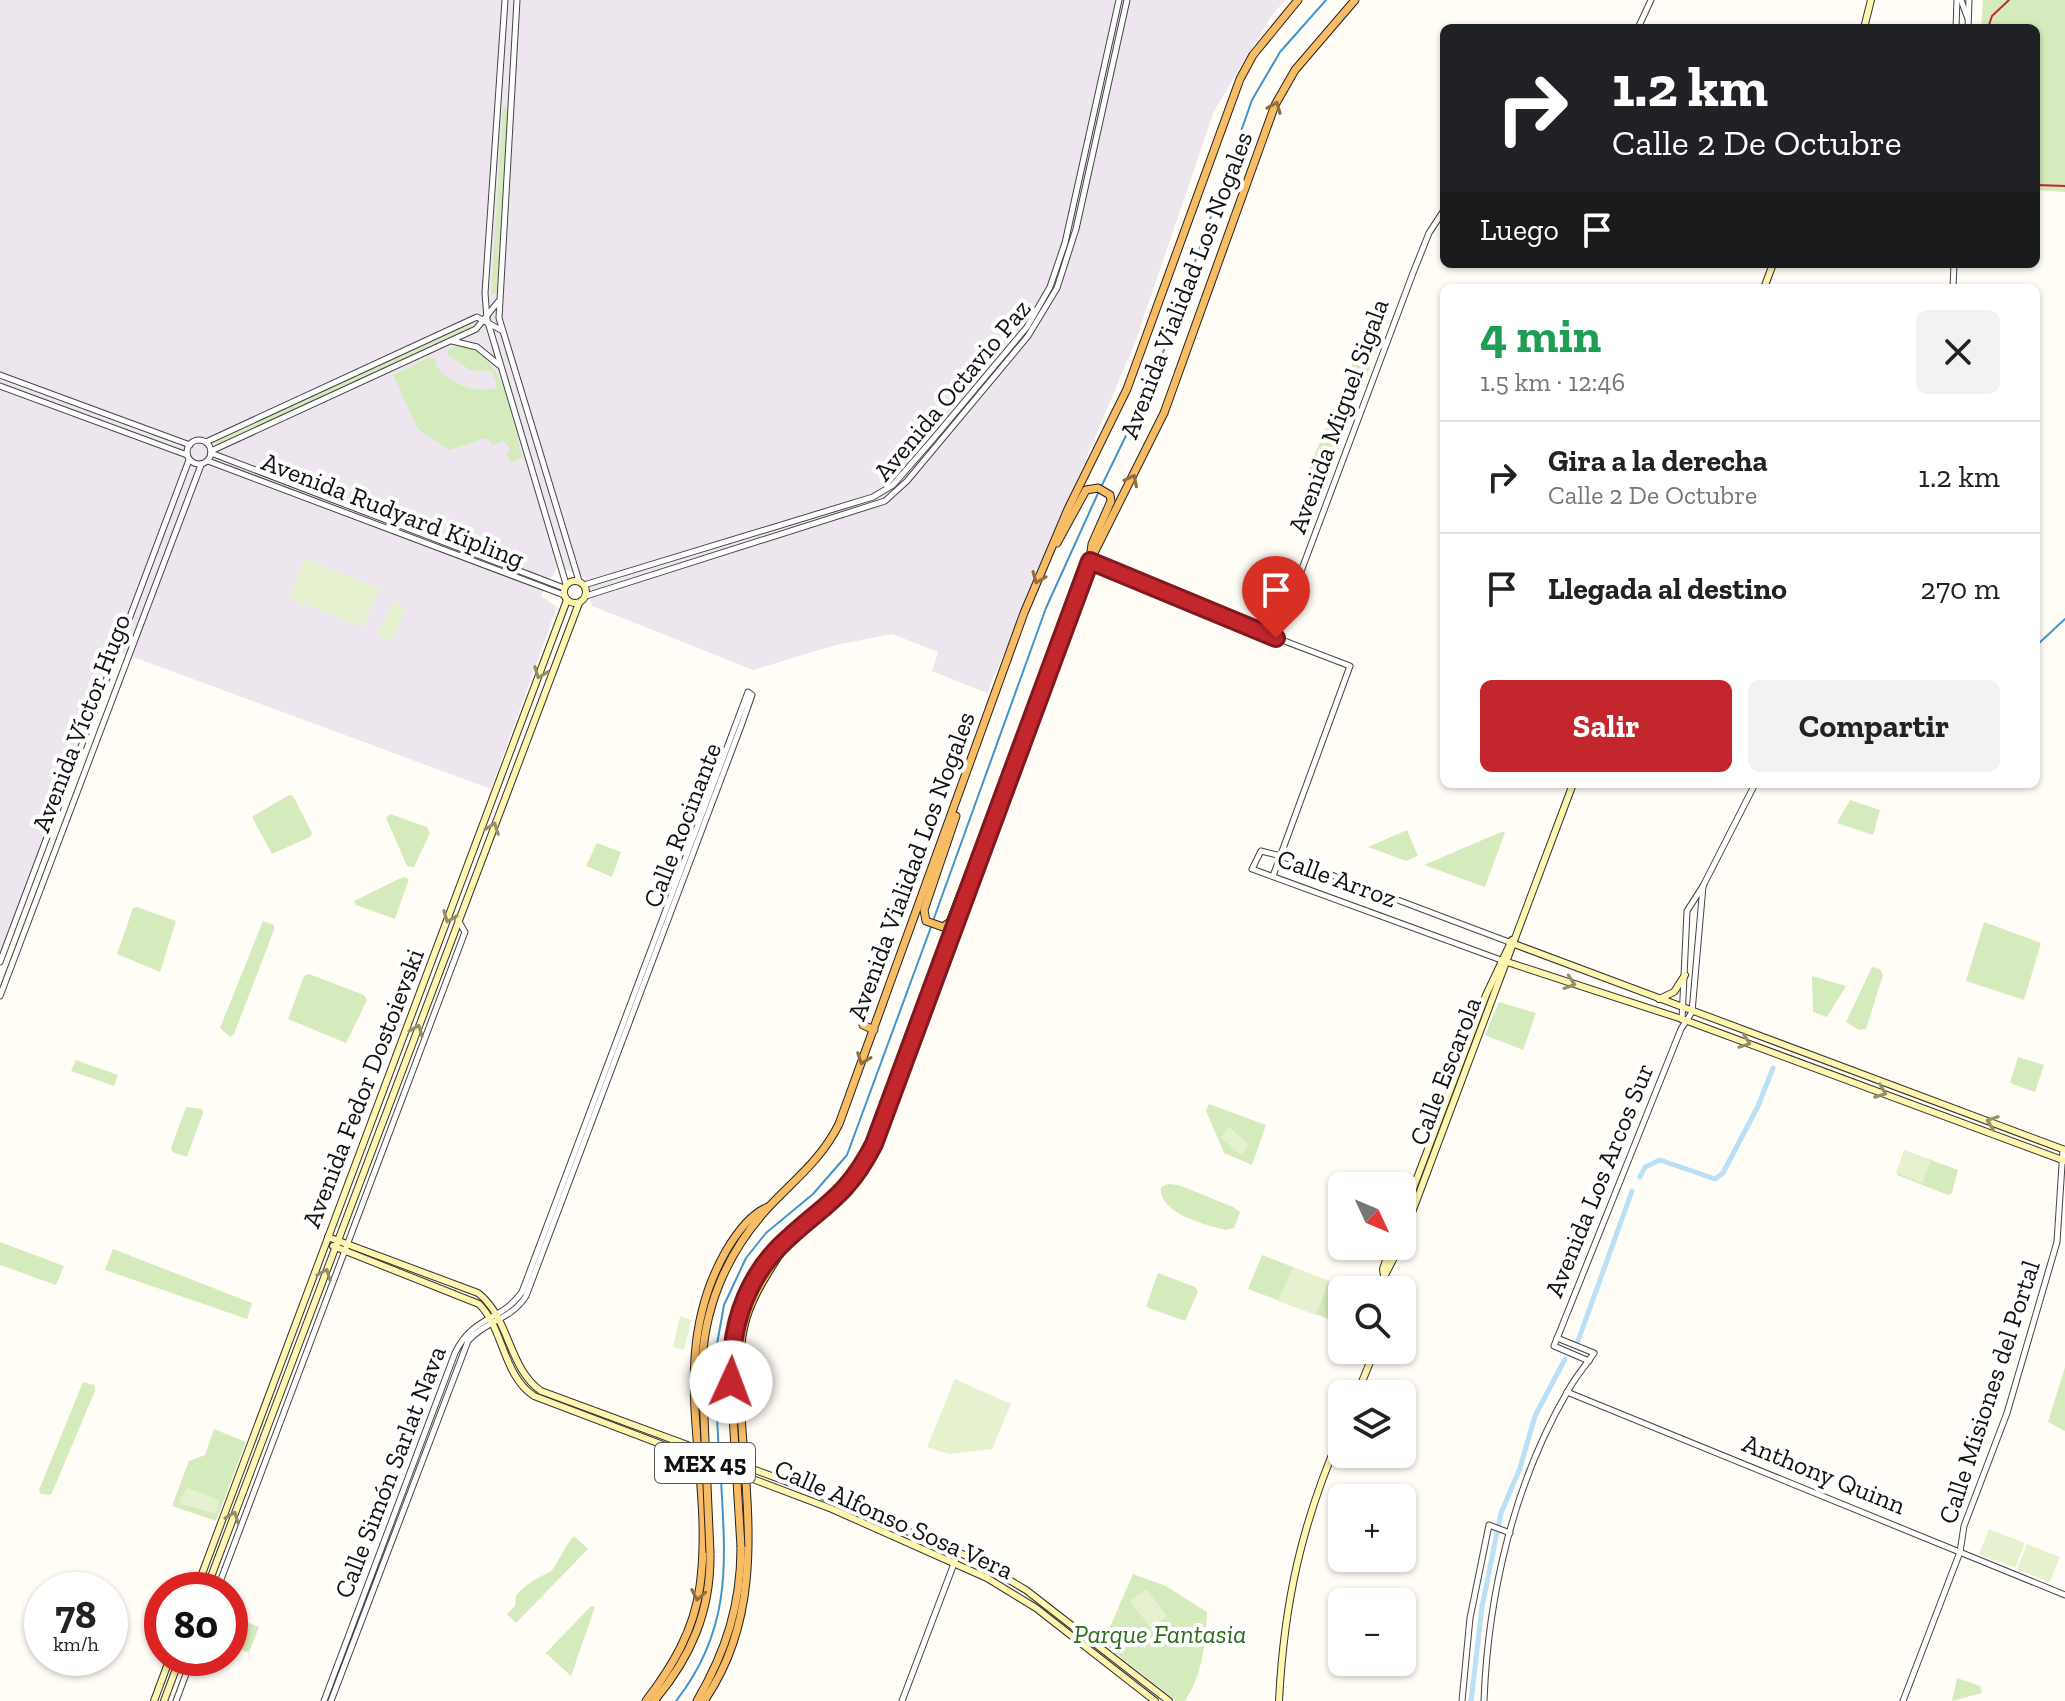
<!DOCTYPE html>
<html lang="es">
<meta charset="utf-8">
<style>
:root{--surface:#fff;--page:#f2f2f2;--text:#222;--muted:#767676;--line:#e0e0e0;--accent:#c4262e}
body{margin:0;font-family:"Zilla Slab",serif;background:var(--page);color:var(--text);height:100vh;display:flex;flex-direction:column;font-size:30px;white-space:nowrap}
*{box-sizing:border-box;margin:0}
p{font-size:26px;color:var(--muted)}
.icon{flex:none;width:44px;height:44px;fill:none;stroke:currentColor;stroke-width:2;stroke-linecap:round;stroke-linejoin:round}
.map{position:relative;flex:1;overflow:hidden}
.panel{position:absolute;left:1440px;top:284px;width:600px;height:504px;display:flex;flex-direction:column;background:var(--surface);border-radius:12px;box-shadow:0 2px 6px #0004}
.panel>*{flex:none}
.guide{position:absolute;left:1440px;top:24px;width:600px;height:244px;border-radius:12px;box-shadow:0 2px 6px #0004;background:#202124;color:#fff;overflow:hidden}
.needle{width:52px;rotate:134deg}
.fabs{position:absolute;left:1328px;top:1172px;display:grid;gap:16px}
.fabs a{display:grid;place-items:center;width:88px;height:88px;border-radius:12px;background:var(--surface);box-shadow:0 2px 6px #0004;font-size:40px}
.speed{position:absolute;left:24px;top:1572px;display:flex;gap:16px;font-size:40px;font-weight:700;text-align:center}
.speed>*{display:grid;place-content:center;width:104px;height:104px;border-radius:50%;background:var(--surface);box-shadow:0 2px 6px #0004;line-height:1}
.speed small{font-size:20px;font-weight:400}
.speed .limit{border:12px solid #d22;background:#fff;color:#111}
.pin{position:absolute;display:grid;place-items:center;width:68px;height:68px;color:#fff;margin:-82px -34px;border-radius:50% 50% 50% 0;rotate:-45deg;box-shadow:0 0 8px #0007}
.pin .icon{rotate:45deg}
.me{position:absolute;width:88px;margin:-44px;rotate:2deg;stroke-linejoin:round;filter:drop-shadow(0 0 6px #0008)}
.turn{display:flex;align-items:center;gap:28px;height:168px;padding:0 40px;font-size:36px}
.turn .icon{width:104px;height:104px;stroke-width:2.5}
.turn b{display:block;font-size:56px;line-height:68px}
.then{display:flex;align-items:center;height:76px;padding:0 40px;background:#0003;gap:16px;font-size:30px}
.round{display:grid;place-items:center;flex:none;width:84px;height:84px;border-radius:12px;background:var(--page)}
.head{display:flex;align-items:center;justify-content:space-between;height:136px;padding:0 40px}
h1{font-size:48px;font-weight:800;line-height:60px;color:#1e9e55}
.action{display:flex;gap:16px;margin-top:auto;padding:16px 40px}
.action a{flex:1;height:92px;border-radius:12px;background:var(--accent);color:#fff;font-size:32px;font-weight:800;line-height:92px;text-align:center}
.action a+a{background:var(--page);color:var(--text)}
ul{padding:0;list-style:none}
li{display:flex;align-items:center;gap:24px;height:112px;padding:0 40px;border-top:2px solid var(--line)}
li div{flex:1}
li b{display:block;font-size:30px}
li em{font-style:normal}
.map>svg:first-child{display:block}
.industrial{fill:#eee6ef}
.green{fill:#d5ebbd}
.pitch{fill:#e6f2cf}
.lines{fill:none;stroke-linecap:round;stroke-linejoin:round}
.stream{stroke:#3f96cf;stroke-width:2}
.canal{stroke:#b9e0f7;stroke-width:5}
.tertiary-casing{stroke:#444;stroke-width:7}
.secondary-casing{stroke:#333;stroke-width:8}
.trunk-casing{stroke:#222;stroke-width:9}
.tertiary{stroke:#fff;stroke-width:5}
.secondary{stroke:#fff6b0;stroke-width:6}
.trunk{stroke:#f7bc64;stroke-width:7}
.rail{stroke:#c4262e;stroke-width:2}
.trunk-bridge-casing{stroke:#222;stroke-width:9;stroke-linecap:butt}
.trunk-bridge{stroke:#f7bc64;stroke-width:7}
.oneway{stroke:#906f3f}
.oneway2{stroke:#948f68}
.route-casing{stroke:#7f191e;stroke-width:20}
.route{stroke:#c4262e;stroke-width:14}
.labels{text-anchor:middle;dominant-baseline:central;stroke-width:8;stroke-linejoin:round;paint-order:stroke}
.shield{fill:#fff;stroke:#585858;stroke-width:2}
.shield-label{font-size:24px;font-weight:bold;fill:#111}
.street-label{font-size:26px;fill:#111;stroke:#fff}
.park-label{font-size:26px;font-style:italic;fill:#2f6b1f;stroke:#fff}
</style>
<div class="map">
<svg width="2065" height="1701" viewBox="0 0 2065 1701">
<rect width="100%" height="100%" fill="#fffdf5"/>
<path class="industrial" d="M0,0h1285l-15,18 -56,93 -79,232 -148,350 -55,-22 6,-19 -46,-18 -56,11 -83,25 -161,-64 -7,-28 -27,-12 -17,30 16,11 -66,182 -377,-139 -114,310z"/>
<g class="green">
<path d="M1983,0h82v192l-29,-2v-162h-55z"/>
<path d="M503,106l7,6 -13,181 -6,2z"/>
<path d="M473,323l2,2 -259,120 -2,-3z"/>
<path d="M1367,327l15,8 -55,145 -12,-3 -6,-8z"/>
<path d="M460,346c46,5 52,76 63,112l-12,4 -4,-9 4,-4 -7,-8 -11,4 -7,-7 -37,12 -31,-21 -25,-54 37,-18 7,3 -2,4c14,21 38,29 62,24l-5,-17 -22,-1 -23,-16 2,-5z"/>
<path d="M289,795l4,1 19,37 -2,4 -38,17 -20,-37z"/>
<path d="M1850,800l30,10 -7,25 -36,-12z"/>
<path d="M390,814l37,13 3,6 -16,34 -7,-1 -21,-48z"/>
<path d="M1407,830l11,26 -12,5 -38,-14z"/>
<path d="M1501,832h4l-20,55 -61,-22z"/>
<path d="M597,843l24,9 -9,25 -26,-11z"/>
<path d="M403,877l6,2 -14,40 -39,-14 -2,-4z"/>
<path d="M137,907l39,14 -16,51 -43,-18 16,-46z"/>
<path d="M263,921l11,4v5l-40,104 -4,3 -10,-9z"/>
<path d="M1984,922l57,21 -17,57 -58,-19z"/>
<path d="M1872,967l8,2 3,6 -17,54 -7,1 -13,-8z"/>
<path d="M309,974l55,21 3,5 -21,43 -58,-24 16,-43z"/>
<path d="M1812,976l34,10 -19,31 -14,-5z"/>
<path d="M1499,1002l37,11 -13,37 -38,-15z"/>
<path d="M2018,1057l26,8 -9,27 -25,-9z"/>
<path d="M76,1060l42,15 -4,11 -43,-15z"/>
<path d="M1209,1104l57,21 -14,40 -28,-12 -18,-42z"/>
<path d="M186,1107l16,2 1,4 -16,44 -15,-5 -1,-4z"/>
<path d="M1904,1150l54,20 -6,23 -4,2 -51,-20z"/>
<path d="M1168,1184l11,1 54,22 7,5 -6,16 -8,2c-21,-5 -68,-17 -65,-43z"/>
<path d="M0,1242l64,24 -8,19 -56,-20z"/>
<path d="M113,1249l139,54 -5,16 -142,-49z"/>
<path d="M1262,1255l90,35h-10v34l-94,-35z"/>
<path d="M1158,1273l37,14 3,5 -13,29 -39,-14z"/>
<path d="M2065,1367v64l-17,-9z"/>
<path d="M83,1382l11,3 1,6 -44,104 -10,-1 -2,-4z"/>
<path d="M214,1429l32,13 -30,79 -44,-15 17,-45 16,-6z"/>
<path d="M574,1536l14,13 -72,74 -9,-9 8,-8 1,-11c17,-16 19,-15 35,-24 4,-2 14,-26 23,-35z"/>
<path d="M1133,1574l33,12 41,26c-2,33 -4,61 -22,89h-9l-73,-58z"/>
<path d="M591,1606l4,1 -24,69 -25,-23z"/>
<path d="M230,1616l29,11 -10,26 -19,-9z"/>
<path d="M1957,1678l23,8 2,7 -30,8z"/>
</g>
<g class="pitch">
<path d="M305,559l74,29 -16,39 -74,-29z"/>
<path d="M393,602l12,8 -14,33 -13,-9z"/>
<path d="M1229,1127l20,18 -8,10 -20,-17z"/>
<path d="M1905,1150l26,11 -9,22 -26,-11z"/>
<path d="M1293,1267l36,14 -13,34 -38,-14z"/>
<path d="M680,1316l11,4 -7,30 -11,-3z"/>
<path d="M955,1379l56,25 -19,45 -43,5 -22,-7z"/>
<path d="M187,1488l32,12 -3,14 -35,-10 -2,-3z"/>
<path d="M1989,1529l36,14 -10,25 -36,-14z"/>
<path d="M2027,1544l33,13 -10,25 -33,-13z"/>
<path d="M1146,1589l21,27 -16,12 -21,-27z"/>
</g>
<g class="lines">
<g class="stream">
<path d="M1102,485l52,-107 98,-278 28,-48 46,-52"/>
<path d="M2036,646l29,-27"/>
<path d="M933,921l113,-313 53,-117"/>
<path d="M719,1454l-5,-93 10,-56 22,-47 20,-25 47,-39 34,-39 84,-228"/>
<path d="M676,1701c61,-78 48,-150 44,-241"/>
</g>
<g class="canal">
<path d="M1640,1177l5,-10 15,-7 55,19 8,-6 35,-67 15,-38"/>
<path d="M1578,1341l54,-150"/>
<path d="M1471,1701l11,-94 19,-94 19,-45 15,-52 30,-57"/>
</g>
<g class="tertiary-casing">
<g id="tertiary">
<path d="M505,0l-20,293 2,26 79,265"/>
<path d="M517,0l-18,318 80,263"/>
<path d="M1961,0l7,19"/>
<path d="M1638,28l13,-28"/>
<path d="M1956,28l1,-28"/>
<path d="M1968,28l1,-28"/>
<path d="M1953,288l1,-24"/>
<path d="M452,341l25,6 22,18"/>
<path d="M0,375l190,70"/>
<path d="M0,386l187,69"/>
<circle cx="199" cy="452" r="12"/>
<path d="M206,442l271,-125 24,13"/>
<path d="M211,451l265,-122 22,-27"/>
<path d="M211,453l353,135"/>
<path d="M208,461l356,134"/>
<path d="M1090,561l98,43 162,62 -77,210"/>
<path d="M584,585l289,-88 20,-12 41,-47 93,-111 23,-40 15,-44 54,-243"/>
<path d="M586,596l299,-95 22,-20 121,-145 29,-48 19,-59 51,-229"/>
<path d="M1276,638l137,-365 16,-40 15,-23"/>
<path d="M1501,960l-249,-91 9,-18 20,5 228,86"/>
<path d="M0,962l189,-502"/>
<path d="M0,996l201,-531"/>
<path d="M1682,1020l5,-109 16,-25 52,-102"/>
<path d="M1589,1361l-35,-15 127,-317 11,-17 11,-126"/>
<path d="M1567,1392l498,203"/>
<path d="M217,1590l248,-658 -7,-12"/>
<path d="M176,1701l16,-43"/>
<path d="M324,1701l131,-348c18,-38 46,-31 67,-61l226,-600 4,3 -11,31 -215,570c-15,24 -41,25 -58,45l-137,360"/>
<path d="M902,1701l56,-148"/>
<path d="M1462,1701l8,-83 19,-93 21,8"/>
<path d="M1484,1701c4,-107 30,-219 85,-312 7,-13 17,-24 25,-36l-37,-15"/>
<path d="M1903,1701l57,-149 4,-26 43,-113 50,-171 6,-93"/>
</g>
</g>
<g class="secondary-casing">
<g id="secondary">
<path d="M1864,28l7,-28"/>
<path d="M1764,288l9,-24"/>
<circle cx="575" cy="592" r="11"/>
<path d="M1509,942l556,208"/>
<path d="M1501,960l181,59 383,142"/>
<path d="M1659,999l15,-7 11,-17"/>
<path d="M1402,1218l84,-223 26,-55"/>
<path d="M328,1237l150,56c32,25 30,75 63,98l255,94 178,74 52,31 143,111"/>
<path d="M1402,1239l171,-455"/>
<path d="M333,1246l146,58c25,25 24,72 55,92l298,113 155,69 49,30 119,93"/>
<path d="M1383,1279l17,-33"/>
<path d="M1386,1290l-3,-21 8,-23"/>
<path d="M1357,1394l18,-44"/>
<path d="M196,1590l371,-990"/>
<path d="M206,1590l373,-987"/>
<path d="M154,1701l16,-43"/>
<path d="M164,1701l16,-43"/>
<path d="M1279,1701c5,-99 23,-179 63,-270"/>
</g>
</g>
<g class="trunk-casing">
<g id="trunk">
<path d="M1057,543l29,-53 12,-2 12,7 1,6 -19,43 -2,15"/>
<path d="M956,816l-32,94 2,11 17,6 7,-5 48,-124"/>
<path d="M863,1025l11,5"/>
<path d="M702,1372c0,-61 24,-118 65,-163 27,-29 54,-49 72,-85l185,-511 44,-104 59,-120 113,-310 13,-24 45,-55"/>
<path d="M731,1382c-1,-50 12,-98 48,-135 41,-41 66,-46 95,-103l216,-583 74,-148 111,-308 20,-35 60,-70"/>
<path d="M646,1701c27,-35 48,-71 54,-115 16,-116 -37,-225 26,-335 10,-17 24,-37 42,-44"/>
<path d="M654,1701c37,-44 57,-90 56,-148"/>
<path d="M697,1701c29,-50 44,-96 44,-154"/>
<path d="M704,1701c57,-82 45,-177 38,-271 -2,-35 -6,-69 2,-104 6,-27 23,-52 38,-76"/>
</g>
</g>
<use href="#tertiary" class="tertiary"/>
<use href="#secondary" class="secondary"/>
<use href="#trunk" class="trunk"/>
<g class="rail">
<path d="M1988,28l4,-12 17,-16"/>
<path d="M2036,185l29,1"/>
</g>
<g class="trunk-bridge-casing">
<g id="trunk-bridge">
<path d="M702,1372l8,181"/>
<path d="M731,1382l10,165"/>
</g>
</g>
<use href="#trunk-bridge" class="trunk-bridge"/>
</g>
<defs><path id="oneway-chevron" d="M-2-3.5L2.5 0L-2 3.5" fill="none" stroke-width="1.6" stroke-linecap="round" stroke-linejoin="round" transform="scale(2)"/></defs>
<g class="oneway">
<use href="#oneway-chevron" transform="translate(1275 107) rotate(-68)"/>
<use href="#oneway-chevron" transform="translate(1132 480) rotate(-63)"/>
<use href="#oneway-chevron" transform="translate(1038 578) rotate(112)"/>
<use href="#oneway-chevron" transform="translate(863 1059) rotate(110)"/>
<use href="#oneway-chevron" transform="translate(698 1595) rotate(101)"/>
</g>
<g class="oneway2">
<use href="#oneway-chevron" transform="translate(540 673) rotate(111)"/>
<use href="#oneway-chevron" transform="translate(493 828) rotate(-70)"/>
<use href="#oneway-chevron" transform="translate(449 917) rotate(111)"/>
<use href="#oneway-chevron" transform="translate(1570 983) rotate(18)"/>
<use href="#oneway-chevron" transform="translate(417 1030) rotate(-69)"/>
<use href="#oneway-chevron" transform="translate(1745 1042) rotate(20)"/>
<use href="#oneway-chevron" transform="translate(1881 1092) rotate(21)"/>
<use href="#oneway-chevron" transform="translate(1992 1122) rotate(-160)"/>
<use href="#oneway-chevron" transform="translate(325 1274) rotate(-69)"/>
<use href="#oneway-chevron" transform="translate(233 1517) rotate(-69)"/>
</g>
<g class="lines">
<g class="route-casing">
<path id="route" d="M731,1382c-1,-50 12,-98 48,-135 41,-41 66,-46 95,-103l216,-583 186,77"/>
</g>
<use href="#route" class="route"/>
</g>
<g class="labels">
<rect class="shield" x="655" y="1443" width="100" height="40" rx="6"/>
<g class="shield-label">
<text x="705" y="1463">MEX 45</text>
</g>
<g class="street-label">
<text transform="translate(1186 285) rotate(-69)">Avenida Vialidad Los Nogales</text>
<text transform="translate(952 390) rotate(-50)">Avenida Octavio Paz</text>
<text transform="translate(1338 416) rotate(-70)">Avenida Miguel Sigala</text>
<text transform="translate(393 510) rotate(21)">Avenida Rudyard Kipling</text>
<text transform="translate(81 723) rotate(-69)">Avenida Víctor Hugo</text>
<text transform="translate(682 825) rotate(-69)">Calle Rocinante</text>
<text transform="translate(911 866) rotate(-70)">Avenida Vialidad Los Nogales</text>
<text transform="translate(1337 878) rotate(20)">Calle Arroz</text>
<text transform="translate(1445 1071) rotate(-69)">Calle Escarola</text>
<text transform="translate(363 1088) rotate(-69)">Avenida Fedor Dostoievski</text>
<text transform="translate(1599 1180) rotate(-68)">Avenida Los Arcos Sur</text>
<text transform="translate(1989 1392) rotate(-72)">Calle Misiones del Portal</text>
<text transform="translate(390 1472) rotate(-69)">Calle Simón Sarlat Nava</text>
<text transform="translate(1824 1474) rotate(22)">Anthony Quinn</text>
<text transform="translate(894 1519) rotate(24)">Calle Alfonso Sosa Vera</text>
</g>
<g class="park-label">
<text x="1160" y="1634">Parque Fantasia</text>
</g>
</g>
</svg>
<div class="fabs">
<a><svg class="needle" viewBox="-14 -14 28 28"><path d="M0-13l5 13h-10z" fill="#e53935"/><path d="M0 13l5-13h-10z" fill="#767676"/></svg></a>
<a><svg class="icon" aria-label="search" viewBox="0 0 24 24"><circle cx="10" cy="10" r="6"/><path d="M15 15l6 6"/></svg></a>
<a><svg class="icon" aria-label="layers" viewBox="0 0 24 24"><path d="M12 4l9 5-9 5-9-5zM3 14l9 5 9-5"/></svg></a>
<a>+</a>
<a>−</a>
</div>
<div class="speed"><div>78<small>km/h</small></div><div class="limit">80</div></div>
<div class="pin" style="left:1276px;top:638px;background:#d93025"><svg class="icon" aria-label="arrive" viewBox="0 0 24 24"><path d="M6 21V4h12l-3 4 3 4H6"/></svg></div>
<svg class="me" style="left:731px;top:1382px" viewBox="-20 -20 40 40"><circle r="19" fill="#fff"/><path d="M0-13L10 11 0 6-10 11z" fill="#c4262e"/></svg>
<div class="guide">
<div class="turn"><svg class="icon" aria-label="right" viewBox="0 0 24 24"><path d="M7 20v-9h11M14 6l5 5-5 5"/></svg><div><b>1.2 km</b>Calle 2 De Octubre</div></div>
<div class="then">Luego<svg class="icon" aria-label="arrive" viewBox="0 0 24 24"><path d="M6 21V4h12l-3 4 3 4H6"/></svg></div>
</div>
<section class="panel">
<div class="head"><div><h1>4 min</h1><p>1.5 km · 12:46</p></div><a class="round"><svg class="icon" aria-label="close" viewBox="0 0 24 24"><path d="M6 6l12 12M18 6L6 18"/></svg></a></div>
<ul>
<li><svg class="icon" aria-label="right" viewBox="0 0 24 24"><path d="M7 20v-9h11M14 6l5 5-5 5"/></svg><div><b>Gira a la derecha</b><p>Calle 2 De Octubre</p></div><em>1.2 km</em></li>
<li><svg class="icon" aria-label="arrive" viewBox="0 0 24 24"><path d="M6 21V4h12l-3 4 3 4H6"/></svg><div><b>Llegada al destino</b></div><em>270 m</em></li>
</ul>
<div class="action"><a>Salir</a><a>Compartir</a></div>
</section>
</div>
